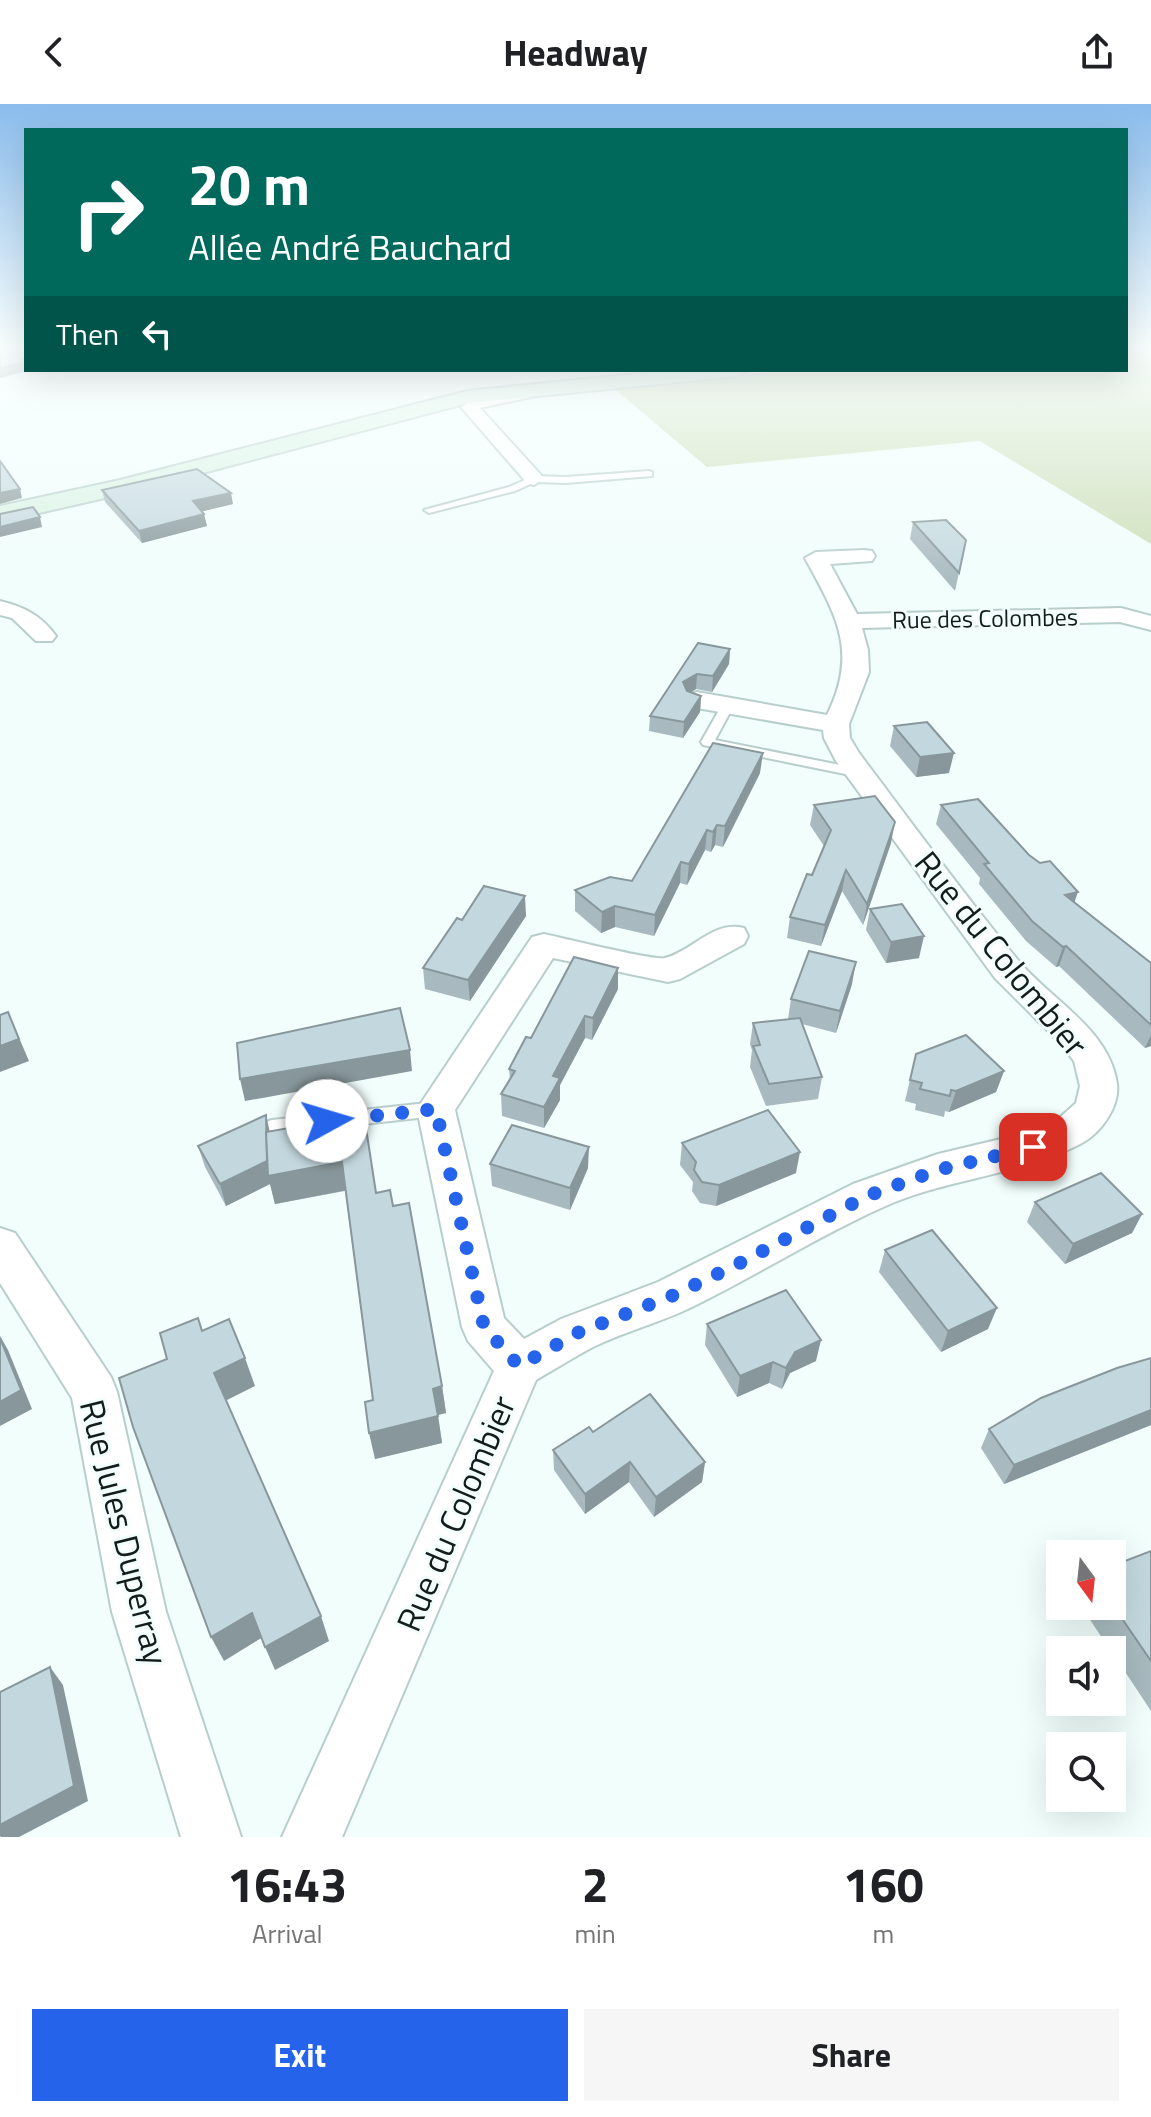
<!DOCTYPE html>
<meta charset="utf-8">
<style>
:root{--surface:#fff;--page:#f6f6f6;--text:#202124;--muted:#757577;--accent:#2563eb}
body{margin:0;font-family:"Titillium Web",sans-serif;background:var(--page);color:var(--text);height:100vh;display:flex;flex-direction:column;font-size:30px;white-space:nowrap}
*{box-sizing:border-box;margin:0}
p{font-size:26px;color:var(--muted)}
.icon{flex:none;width:44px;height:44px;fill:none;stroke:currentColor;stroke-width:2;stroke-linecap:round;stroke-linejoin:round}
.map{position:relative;height:1733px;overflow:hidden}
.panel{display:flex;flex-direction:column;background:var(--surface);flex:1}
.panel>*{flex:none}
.guide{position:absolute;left:24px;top:24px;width:1104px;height:244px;border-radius:0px;box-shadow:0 8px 32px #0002;background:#00695c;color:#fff;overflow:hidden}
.needle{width:52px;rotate:165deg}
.controls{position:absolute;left:1046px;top:1436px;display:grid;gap:16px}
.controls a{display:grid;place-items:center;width:80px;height:80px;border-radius:0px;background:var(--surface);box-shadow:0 8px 32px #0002;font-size:40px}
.pin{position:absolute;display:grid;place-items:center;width:68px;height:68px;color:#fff;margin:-34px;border-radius:16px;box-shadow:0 4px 12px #0006}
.me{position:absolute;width:88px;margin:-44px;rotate:84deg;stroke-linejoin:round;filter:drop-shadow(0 0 6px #0008)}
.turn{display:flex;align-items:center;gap:28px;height:168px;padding:0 32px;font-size:36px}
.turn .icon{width:104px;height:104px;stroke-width:2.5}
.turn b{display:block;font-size:56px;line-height:68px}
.then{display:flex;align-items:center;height:76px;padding:0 32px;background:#0003;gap:16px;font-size:30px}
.eta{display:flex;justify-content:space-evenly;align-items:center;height:136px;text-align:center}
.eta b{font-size:48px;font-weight:700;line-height:56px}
.button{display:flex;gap:16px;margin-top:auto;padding:16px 32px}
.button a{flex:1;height:92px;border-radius:0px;background:var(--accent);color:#fff;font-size:32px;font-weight:700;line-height:92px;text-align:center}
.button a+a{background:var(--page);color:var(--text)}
header{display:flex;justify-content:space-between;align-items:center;height:104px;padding:0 32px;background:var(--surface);font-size:36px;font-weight:700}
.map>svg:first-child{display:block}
.green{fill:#ccdeb7}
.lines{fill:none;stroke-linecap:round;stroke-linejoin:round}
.lane-casing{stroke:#b8cecb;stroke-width:4}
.street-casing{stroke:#b8cecb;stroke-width:4}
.secondary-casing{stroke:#b8cecb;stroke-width:4}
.lane{fill:#fff;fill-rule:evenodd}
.street{fill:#fff;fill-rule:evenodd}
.secondary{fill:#d9f3e4;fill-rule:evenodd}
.wall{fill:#a8babf}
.shaded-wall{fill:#88979b}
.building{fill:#c3d8de;stroke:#88979b;stroke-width:2}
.route{stroke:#2563eb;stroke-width:14;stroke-dasharray:0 25.2}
.labels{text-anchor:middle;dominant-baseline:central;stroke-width:6;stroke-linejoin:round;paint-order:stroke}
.far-street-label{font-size:24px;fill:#141c1b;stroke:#f1fefc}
.near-street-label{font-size:34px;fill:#141c1b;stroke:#f1fefc}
</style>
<header><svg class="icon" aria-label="back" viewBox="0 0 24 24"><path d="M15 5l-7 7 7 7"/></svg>Headway<svg class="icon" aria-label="share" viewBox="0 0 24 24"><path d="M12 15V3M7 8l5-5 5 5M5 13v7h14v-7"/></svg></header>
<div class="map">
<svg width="1151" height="1733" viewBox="0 0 1151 1733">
<rect width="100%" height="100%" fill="#f1fefc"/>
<path class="green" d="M1126,244h25v196l-171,-103 -273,26 -96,-81 185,-16h330z"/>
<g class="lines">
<g class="lane-casing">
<g id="lane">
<path d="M649,367l3,1v4l-86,7 -31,-1 -20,9 -86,22 -5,-3 85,-23 25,-11 32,1z"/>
<path d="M728,597l6,4 -19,35 145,29 7,4 -7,4 -157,-32 -2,-3 21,-37z"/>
<path d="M436,998l6,2 3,5 -3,5 -6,2 -164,18 -6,-2 -3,-5 3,-5 6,-2z"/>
</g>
</g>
<g class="street-casing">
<g id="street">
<path d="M525,285l6,2v6l-51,11 61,67 2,4 -9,6 -7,-2 -66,-76 13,-9z"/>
<path d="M864,446l8,1 3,5 -3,5 -42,3 27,50 264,-6 30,8v14l-31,-8 -258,6 6,22 1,22 -20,52 1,14 9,15c52,69 103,139 158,206 32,40 92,69 100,125 3,22 -16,49 -35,59 -62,33 -137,35 -201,65 -64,29 -124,67 -187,98 -32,16 -68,25 -101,41 -19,10 -38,22 -57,33l-194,457h-60l212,-466 -26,-30 -6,-14 -45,-218 115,-172 12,-3c19,4 110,27 121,24 28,-7 48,-38 79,-30l4,8 -4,8 -64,35 -12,3 -115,-24 -98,152 49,208 20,21 37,-20 97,-37 195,-98 85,-30 88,-21 31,-13 19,-17 4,-17 -6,-25 -15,-19 -64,-64 -159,-217 -12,-23 -1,-8 -126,-22 -9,-3 -4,-5 4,-5 9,-3 130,23c32,-64 9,-100 -22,-157l11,-6z"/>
<path d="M0,497c24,6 41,14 56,35l-4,5h-16l-24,-23 -12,-3z"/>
<path d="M0,1124l15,5 96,144 6,15 49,220 75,225h-60l-69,-225 -40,-214 -72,-115z"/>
</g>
</g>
<g class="secondary-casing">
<path id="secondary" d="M676,266h72l-10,6 -270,27 -337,89 -131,30v-16l120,-26 347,-89z"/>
</g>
<use href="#lane" class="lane"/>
<use href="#street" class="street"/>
<use href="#secondary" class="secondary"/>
</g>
<g class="wall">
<path d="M102,386l131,14 -31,7 5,15 -65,17 -37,-41z"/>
<path d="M913,418l53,18 -11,51 -45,-52z"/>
<path d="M698,539l32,6 -1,15 -17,28 -16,-3 -5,3 10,4 -1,16 -17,26 -34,-7 1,-15z"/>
<path d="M894,622l55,47 -33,4 -26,-31z"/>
<path d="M760,669l-37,74 -8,-2 -4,7 -6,-2 -18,35 -7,-2 -26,53 -39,-9 -14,6 -26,-22v-21l57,-9z"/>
<path d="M814,701l77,38 -28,82 -21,-34 -21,55 -34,-8 3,-21 22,-42 12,-29 -14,-21z"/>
<path d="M941,701l88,50 46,47 76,61v83l-6,2 -86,-82 -3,1 -30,-26 -47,-57 1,-6 -44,-54z"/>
<path d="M870,805l49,49 -33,5 -20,-33z"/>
<path d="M526,812l-56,85 -45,-12 -2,-21 39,-48z"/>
<path d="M852,880l-16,49 -34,-9 20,53 -4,22 -52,7 -16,-39 2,-17 -2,-6 3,-21 35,-4 3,-20z"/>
<path d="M618,885l-26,51 -7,-2 -25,47v15l-16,28 -42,-12 -1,-22 9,-14 -1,-11 22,-31z"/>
<path d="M916,950l88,17 -8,21 -47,20 -4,-1 -1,6 -29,-7 1,-6 -11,-3z"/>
<path d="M270,1027l107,62 16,13 49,180 4,27 -8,2 4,28 -67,16 -2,-59 -28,-209 -70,13 -5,-20 -44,22 -21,-39 -7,-21z"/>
<path d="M682,1039l114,30 -80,33 -16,-3 -8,-12 1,-9 -13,-17z"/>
<path d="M490,1060l98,4 -18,42 -78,-24z"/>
<path d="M1035,1098l107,12 -10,19 -67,31 -38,-42z"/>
<path d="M885,1146l103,79 -47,23 -62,-80z"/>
<path d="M707,1220l109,37 -26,12 -8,16 -13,-6 -32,14 -32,-52z"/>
<path d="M1151,1254v67l-147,59 -23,-36 8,-19z"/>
<path d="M593,1328l112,30 -3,20 -48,35 -25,-35 -44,32 -31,-44 -1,-20z"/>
<path d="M1151,1447v160l-39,-59v-2h-2l-29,-44h31v-40z"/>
</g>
<g class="shaded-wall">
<path d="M26,254l1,13 -27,7v-10l21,-9z"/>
<path d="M20,385l2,9 -22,6v-11z"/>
<path d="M231,389l2,11 -37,9 -3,-12z"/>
<path d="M204,410l3,12 -65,17 -3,-12z"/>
<path d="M40,413l2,10 -42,10v-10z"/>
<path d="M730,545l-1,15 -17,28 1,-16z"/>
<path d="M697,570l-1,15 -14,9 1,-16z"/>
<path d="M701,592l-1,16 -17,26 1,-16z"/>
<path d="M763,649l-3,20 -37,74 2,-21z"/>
<path d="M954,649l-5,20 -33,4 4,-20z"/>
<path d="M895,718l-4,21 -28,82 4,-21z"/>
<path d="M717,721l-2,20 -4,7 2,-20z"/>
<path d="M707,726l-2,20 -18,35 2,-21z"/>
<path d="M681,758l-1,21 -26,53 1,-21z"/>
<path d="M846,766l-4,21 -21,55 4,-21z"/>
<path d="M1078,788l-7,20 -6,-17z"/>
<path d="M525,792l1,20 -56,85 -2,-21z"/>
<path d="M615,802v21l-14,6 1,-21z"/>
<path d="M924,832l-5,22 -33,5 5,-21z"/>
<path d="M1066,842l-7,20 -3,1 7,-20z"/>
<path d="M856,858l-4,22 -16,49 4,-22z"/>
<path d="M618,864v21l-26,51 1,-22z"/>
<path d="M8,908l21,49 -29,11v-26z"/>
<path d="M585,912v22l-25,47v15l-16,28v-21l9,-31z"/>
<path d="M1151,931v11l-6,2z"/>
<path d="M410,946l2,21 -167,30 -5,-22z"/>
<path d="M1004,967l-8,21 -47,20 7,-21z"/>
<path d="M266,1011l5,22 71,25 5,28 -72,14 -5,-20 -44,22 -6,-22z"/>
<path d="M589,1043l-1,21 -18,42v-22z"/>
<path d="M800,1048l-4,21 -80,33 3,-21z"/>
<path d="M1142,1110l-10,19 -67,31 8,-20z"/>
<path d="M997,1204l-9,21 -47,23 7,-21z"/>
<path d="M0,1232l8,14 24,59 -32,17z"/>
<path d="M821,1236l-5,21 -26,12 -8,16 4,-21 9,-16z"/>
<path d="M245,1254l10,28 -30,15 -11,-28z"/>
<path d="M773,1258l-4,21 -32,14 3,-21z"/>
<path d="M442,1282l4,27 -9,2 -4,-26z"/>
<path d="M1151,1306v15l-147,59 10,-19z"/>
<path d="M438,1312l4,27 -67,16 -6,-26z"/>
<path d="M630,1358l-1,20 -44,32v-20z"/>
<path d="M705,1358l-3,20 -48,35 2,-20z"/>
<path d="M252,1509l11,24 -39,24 -13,-24z"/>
<path d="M321,1512l8,25 -54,29 -10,-23z"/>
<path d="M50,1563l13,18 25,116 -69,36h-18l-1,-1v-11z"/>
</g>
<g class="building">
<path d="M0,244h26v10l-5,1 3,3 -24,6z"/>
<path d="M0,357l20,28 -20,4z"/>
<path d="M197,365l34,24 -38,8 11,13 -65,17 -37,-41z"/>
<path d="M33,403l7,10 -40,10v-13z"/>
<path d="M946,416l20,20 -7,33 -46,-51z"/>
<path d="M698,539l32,6 -17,27 -16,-2 -14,8 4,9 14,5 -17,26 -34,-6z"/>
<path d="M927,618l27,31 -34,4 -26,-31z"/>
<path d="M713,639l50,10 -38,73 -8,-1 -4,7 -6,-2 -18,34 -8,-2 -26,53 -40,-9 -13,6 -27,-22 35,-13 22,4z"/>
<path d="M875,692l20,26 -28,82 -21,-34 -21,55 -35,-8 17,-43 5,1 19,-45 -17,-25z"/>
<path d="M978,695l51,56 11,8 10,-2 28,31 -13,3 86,68v62l-85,-79 -3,1 -31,-26 -48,-57 5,-1 -48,-58z"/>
<path d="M484,782l41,10 -57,84 -45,-12 34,-50 5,2z"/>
<path d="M902,800l22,32 -33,6 -21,-33z"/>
<path d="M809,847l47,11 -16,49 -49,-12z"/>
<path d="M574,853l44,11 -25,50 -8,-2 -32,60 7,2 -16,29 -43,-13 14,-23 -6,-2 17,-32 5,1z"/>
<path d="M400,904l10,42 -170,29 -3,-36z"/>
<path d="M8,908l11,27 -19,7v-31z"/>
<path d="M800,914l22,59 -53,7 -16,-38 7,-1 -7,-22z"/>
<path d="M966,931l38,36 -48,20 -5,-1 -1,6 -30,-7 2,-6 -12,-3 6,-26z"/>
<path d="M768,1006l32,42 -81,33 -17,-3 -8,-12 2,-8 -14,-19z"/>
<path d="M266,1011l1,46 -47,23 -22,-38z"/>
<path d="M364,1011l12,78 14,-3 3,16 16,-3 33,183 -9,3 5,27 -69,17 -4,-31 8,-2 -31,-238 -74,14 -2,-44z"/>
<path d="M512,1021l77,22 -19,41 -80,-24z"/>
<path d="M1101,1069l41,41 -69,30 -38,-42z"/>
<path d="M932,1126l65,78 -49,23 -63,-81z"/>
<path d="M786,1186l35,50 -26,12 -9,16 -13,-6 -33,14 -33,-52z"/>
<path d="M198,1214l4,13 27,-12 16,39 -31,15 107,243 -56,31 -13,-34 -41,24 -78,-210 -14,-49 48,-19 -7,-26z"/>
<path d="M0,1234l21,52 -21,12z"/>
<path d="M1151,1254v52l-137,55 -25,-36 52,-31 76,-30z"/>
<path d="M650,1290l55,68 -49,35 -26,-35 -45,32 -32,-44 36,-23 4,5z"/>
<path d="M1151,1447v110l-39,-57v-38z"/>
<path d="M50,1563l24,119 -74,39v-133z"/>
</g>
<linearGradient id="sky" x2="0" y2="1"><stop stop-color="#8abded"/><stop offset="0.5" stop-color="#f9fffe"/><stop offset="1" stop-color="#f9fffe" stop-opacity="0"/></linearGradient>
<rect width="1151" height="487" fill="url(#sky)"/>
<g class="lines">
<path class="route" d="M327,1017l109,-12 48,218 35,39 58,-33 97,-38 62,-30 131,-69 71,-26 95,-23"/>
</g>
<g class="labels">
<g class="far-street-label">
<text transform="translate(985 514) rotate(-1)">Rue des Colombes</text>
</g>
<g class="near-street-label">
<text transform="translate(1002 849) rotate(51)">Rue du Colombier</text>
<text transform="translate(455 1409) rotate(-67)">Rue du Colombier</text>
<text transform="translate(125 1428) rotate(76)">Rue Jules Duperray</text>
</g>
</g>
</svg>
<div class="controls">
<a><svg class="needle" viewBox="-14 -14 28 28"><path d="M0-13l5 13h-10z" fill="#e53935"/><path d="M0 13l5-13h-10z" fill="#757577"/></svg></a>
<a><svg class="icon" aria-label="sound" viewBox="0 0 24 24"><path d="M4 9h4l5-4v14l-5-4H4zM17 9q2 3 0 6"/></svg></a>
<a><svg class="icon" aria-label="search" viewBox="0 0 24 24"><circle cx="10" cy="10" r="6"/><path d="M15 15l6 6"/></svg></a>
</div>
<div class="pin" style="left:1033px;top:1043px;background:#d93025"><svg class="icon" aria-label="arrive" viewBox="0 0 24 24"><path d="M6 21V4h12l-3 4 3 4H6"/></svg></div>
<svg class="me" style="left:327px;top:1017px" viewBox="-20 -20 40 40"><circle r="19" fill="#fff"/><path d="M0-13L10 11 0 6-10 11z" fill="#2563eb"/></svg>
<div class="guide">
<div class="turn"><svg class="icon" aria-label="right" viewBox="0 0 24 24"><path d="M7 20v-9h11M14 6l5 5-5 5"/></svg><div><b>20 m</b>Allée André Bauchard</div></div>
<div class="then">Then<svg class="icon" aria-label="left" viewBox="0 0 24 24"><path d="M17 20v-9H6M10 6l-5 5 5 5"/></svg></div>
</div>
</div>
<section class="panel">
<div class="eta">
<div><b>16:43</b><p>Arrival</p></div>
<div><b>2</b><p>min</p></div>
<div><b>160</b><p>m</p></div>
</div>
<div class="button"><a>Exit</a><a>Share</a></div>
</section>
